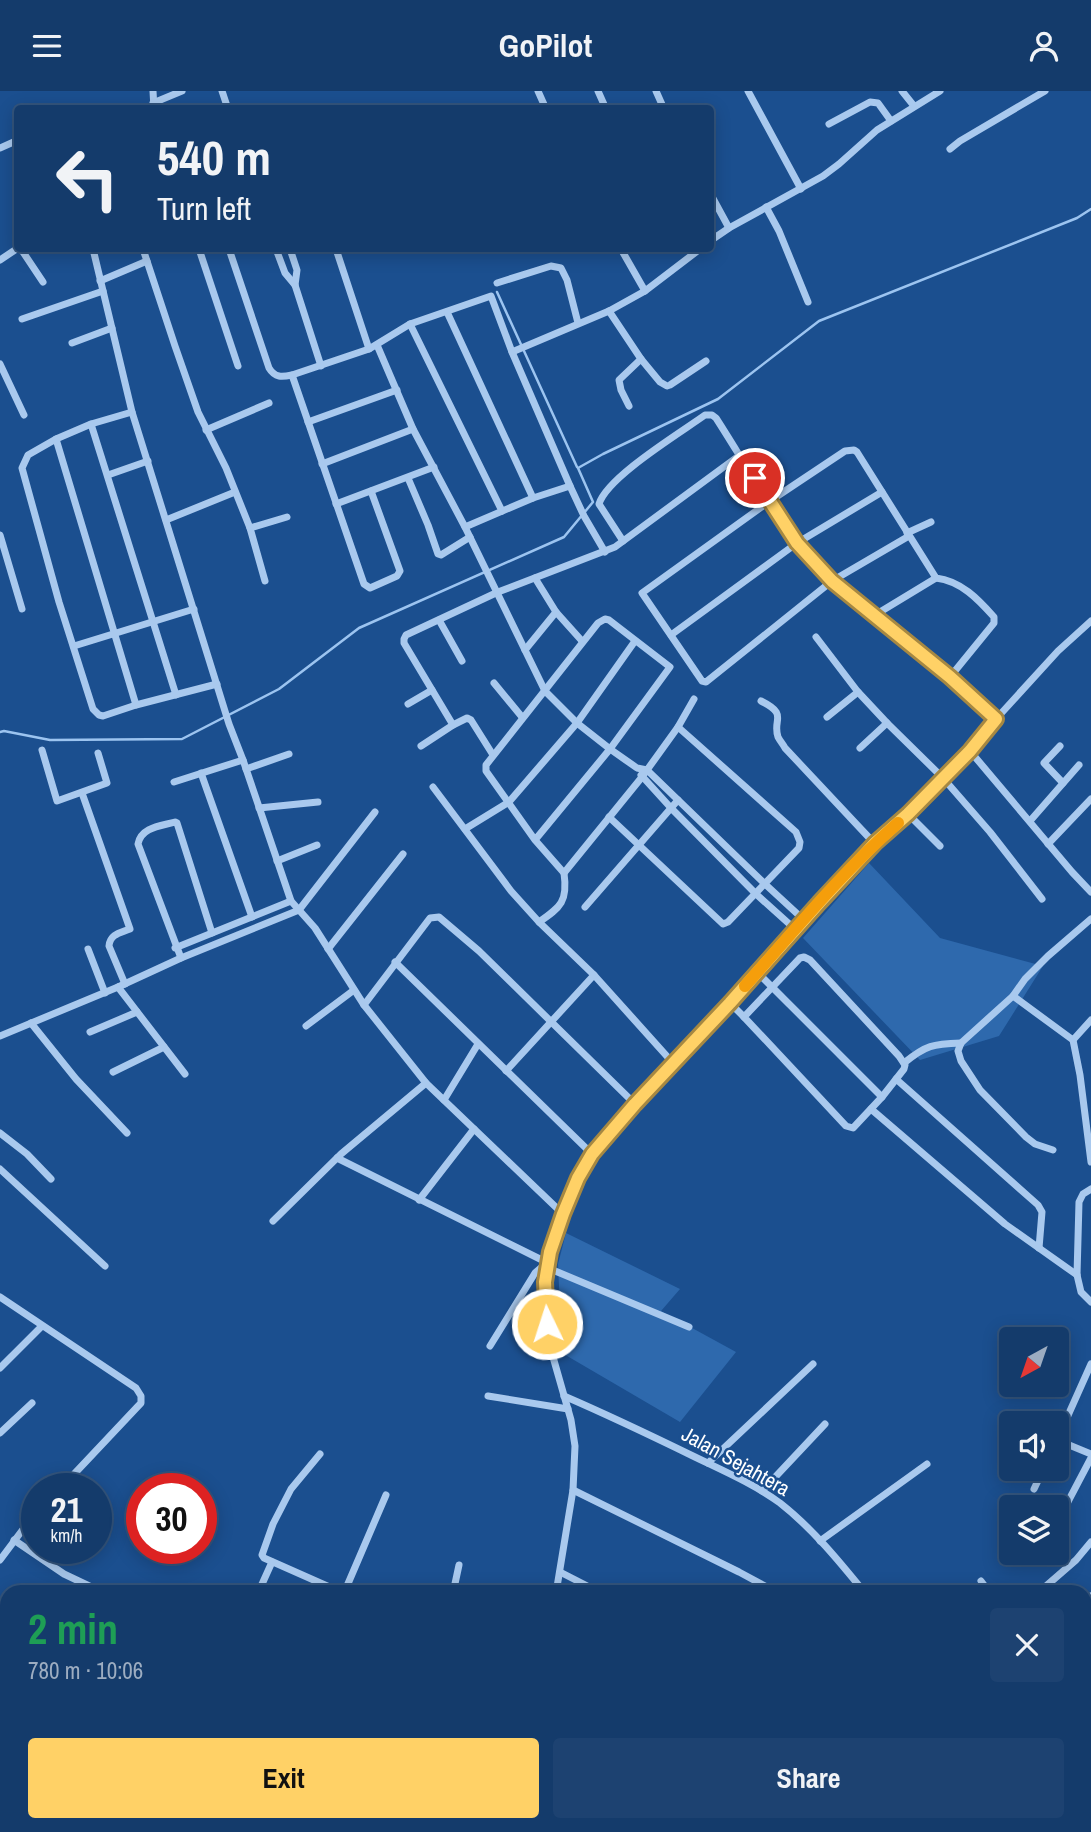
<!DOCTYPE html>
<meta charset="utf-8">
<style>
:root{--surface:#143b6b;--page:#1d4271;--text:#f1f3f6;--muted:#9dadc1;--line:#33557e;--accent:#ffd166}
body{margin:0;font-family:"Archivo Narrow",sans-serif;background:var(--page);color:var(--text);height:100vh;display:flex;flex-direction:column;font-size:26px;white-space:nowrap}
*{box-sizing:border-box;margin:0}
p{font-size:23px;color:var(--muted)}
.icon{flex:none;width:38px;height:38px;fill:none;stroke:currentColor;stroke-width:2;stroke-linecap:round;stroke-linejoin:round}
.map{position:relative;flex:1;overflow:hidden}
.sheet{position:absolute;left:0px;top:1494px;width:1092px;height:247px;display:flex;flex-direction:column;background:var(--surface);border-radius:21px 21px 0 0;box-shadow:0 4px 18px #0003,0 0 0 2px var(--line)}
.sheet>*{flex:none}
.guide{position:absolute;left:14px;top:14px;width:700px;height:147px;border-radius:7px;box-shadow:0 4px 18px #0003,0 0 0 2px var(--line);background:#143b6b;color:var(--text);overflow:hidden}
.needle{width:46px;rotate:220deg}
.buttons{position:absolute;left:999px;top:1236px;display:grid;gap:14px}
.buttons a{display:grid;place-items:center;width:70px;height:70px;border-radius:7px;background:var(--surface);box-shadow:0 4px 18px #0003,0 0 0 2px var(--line);font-size:35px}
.speed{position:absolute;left:21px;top:1382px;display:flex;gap:14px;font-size:35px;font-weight:700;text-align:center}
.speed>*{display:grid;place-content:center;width:91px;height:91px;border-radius:50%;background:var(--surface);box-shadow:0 4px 18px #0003,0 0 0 2px var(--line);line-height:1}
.speed small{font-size:18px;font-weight:400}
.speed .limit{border:10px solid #d22;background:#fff;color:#111}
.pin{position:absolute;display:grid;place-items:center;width:60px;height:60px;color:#fff;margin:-30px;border:4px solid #fff;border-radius:50%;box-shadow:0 2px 7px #0007}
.me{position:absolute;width:77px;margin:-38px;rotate:356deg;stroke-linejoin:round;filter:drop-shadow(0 0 5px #0008)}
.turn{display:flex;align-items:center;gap:24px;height:147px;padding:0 28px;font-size:32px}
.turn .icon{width:91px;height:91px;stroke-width:2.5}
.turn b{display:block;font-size:49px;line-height:60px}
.round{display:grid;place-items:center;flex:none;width:74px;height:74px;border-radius:7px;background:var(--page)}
.headline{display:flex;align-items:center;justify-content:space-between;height:119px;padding:0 28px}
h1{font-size:42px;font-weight:700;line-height:52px;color:#1e9e55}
.cta{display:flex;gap:14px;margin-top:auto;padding:14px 28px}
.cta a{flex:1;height:80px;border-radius:7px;background:var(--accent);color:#111;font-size:28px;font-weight:700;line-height:80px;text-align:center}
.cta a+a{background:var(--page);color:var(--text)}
header{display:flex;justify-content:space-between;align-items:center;height:91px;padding:0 28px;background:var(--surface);font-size:32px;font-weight:700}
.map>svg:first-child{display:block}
.green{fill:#2e69ad}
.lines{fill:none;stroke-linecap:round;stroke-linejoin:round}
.stream{stroke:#9cc4f0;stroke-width:2.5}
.minor{stroke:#a9c9ee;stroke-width:7}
.route-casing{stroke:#a68842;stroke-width:18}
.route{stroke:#ffd166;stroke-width:12}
.slow{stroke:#f59e0b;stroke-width:12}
.labels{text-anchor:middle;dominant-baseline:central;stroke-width:5;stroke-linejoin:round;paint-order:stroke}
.street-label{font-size:21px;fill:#fff;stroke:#1b4f8f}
</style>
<header><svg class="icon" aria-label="menu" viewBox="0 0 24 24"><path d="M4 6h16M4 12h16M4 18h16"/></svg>GoPilot<svg class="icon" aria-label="person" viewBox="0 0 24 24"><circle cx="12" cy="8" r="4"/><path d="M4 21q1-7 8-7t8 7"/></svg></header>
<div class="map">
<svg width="1091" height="1741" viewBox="0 0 1091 1741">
<rect width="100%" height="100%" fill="#1b4f8f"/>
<g class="green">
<path d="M869,772l71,75 103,28 -44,70 -79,24 -117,-122z"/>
<path d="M566,1142l114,56 -19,22 75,41 -56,70 -118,-69 -4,-89z"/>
</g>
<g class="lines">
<g class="stream">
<path d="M497,201l80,175"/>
<path d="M0,641l4,-1 46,9 132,-1 97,-50 80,-61 205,-91 29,-35 -15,-34 25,-14 115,-55 101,-78 258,-103 14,-9"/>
</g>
<g class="minor">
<path d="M153,0l1,18"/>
<path d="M222,0l6,18"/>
<path d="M538,0l8,18"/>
<path d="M598,0l8,18"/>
<path d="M656,0l8,18"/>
<path d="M748,0l53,98"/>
<path d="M902,0l12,15"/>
<path d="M153,12l29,-12"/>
<path d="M829,33l41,-22 8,1 13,18"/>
<path d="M0,57l18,-8"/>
<path d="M950,58l10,-8 85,-50"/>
<path d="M710,102l19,35"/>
<path d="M766,116l13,24 29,71"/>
<path d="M710,150l19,-13 94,-52 16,-12 38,-34 63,-39"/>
<path d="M21,158l22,33"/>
<path d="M93,158l39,163 97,312 14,36 48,141 24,27 49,77 62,78 137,131"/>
<path d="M143,158l32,97 23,66 28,56 24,60 15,53"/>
<path d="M199,158l39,117"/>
<path d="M229,158l40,119c6,10 13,9 23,7l77,-26 41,-25 81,-28 21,56 58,134 -37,12 -68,29"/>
<path d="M276,158l9,24 10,12"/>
<path d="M290,158l7,21 -2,15 26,81"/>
<path d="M336,158l33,100"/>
<path d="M0,169l18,-12"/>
<path d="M100,190l47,-20"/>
<path d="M497,192l54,-17 10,2 6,12 11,43"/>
<path d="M645,200l55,-42"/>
<path d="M609,220l32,48 19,23 7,4 3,-1 36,-24"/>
<path d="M447,221l86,186"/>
<path d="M22,228l81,-28"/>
<path d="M410,233l92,187"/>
<path d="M72,252l40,-15"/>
<path d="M377,254l36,84 52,98 80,164 32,32 33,26 27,19 10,2 118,114 39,36"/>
<path d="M512,261l97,-41 36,-20 -24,-42"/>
<path d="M0,273l24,51"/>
<path d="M292,284l72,209 6,4 27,-12 3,-5 -29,-80"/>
<path d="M629,315l-8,-16 -2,-10 22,-21"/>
<path d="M132,321l-41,12 -35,15 -28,16 -6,13 37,134 34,107 6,6 4,1 33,-11 81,-21"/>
<path d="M308,331l89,-32"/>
<path d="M91,333l85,271"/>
<path d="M206,339l63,-27"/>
<path d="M56,348l80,266"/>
<path d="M322,373l91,-35"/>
<path d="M108,384l40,-14"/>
<path d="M408,387l20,47 10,29 3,1 29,-18"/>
<path d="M570,395l14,30 21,36"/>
<path d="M336,413l98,-37"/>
<path d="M166,429l69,-28"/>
<path d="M250,437l37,-11"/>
<path d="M907,442l24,-11"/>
<path d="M0,444l22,74"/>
<path d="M909,445l-77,45 -126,101 -4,-1 -60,-88 128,-92 75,-50 9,-1 3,2 79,126c25,3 42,21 58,39v6l-44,54"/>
<path d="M623,450l-24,-37c8,-27 81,-71 106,-89h7l4,3c36,56 68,116 116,163l118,96 46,42"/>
<path d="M535,487l21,34 26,29"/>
<path d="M875,524l61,-37"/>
<path d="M439,529l23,41"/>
<path d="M671,544l126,-92 85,-51"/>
<path d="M816,546l42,55 29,31 56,55 47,54 52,67"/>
<path d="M74,555l120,-37"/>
<path d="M525,559l31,-38"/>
<path d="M494,592l28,34"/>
<path d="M761,610c28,14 11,18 17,36 2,4 5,7 7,11l90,96"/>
<path d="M408,613l24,-14"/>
<path d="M827,626l31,-25"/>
<path d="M453,634l-49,-82v-4l2,-4 92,-43 117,-45 125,-92"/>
<path d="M421,655l32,-21 14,-7 4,2 22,35"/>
<path d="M1060,655l-16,17 19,20"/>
<path d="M860,657l27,-25"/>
<path d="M42,659l15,51 50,-18 -9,-30"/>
<path d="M970,660l102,121 19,20"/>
<path d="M246,678l43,-15"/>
<path d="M201,682l51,144"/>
<path d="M641,684l30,33 85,86 40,36"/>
<path d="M174,691l69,-22"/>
<path d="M433,696l78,104 28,31 55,53 79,88"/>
<path d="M82,702l48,136c-10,4 -20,5 -21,17l16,38"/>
<path d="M259,717l59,-6"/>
<path d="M908,723l32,32"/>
<path d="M609,726l114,107 5,-2 71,-74 1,-6 -4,-10 -118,-105"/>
<path d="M1030,730l49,-56"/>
<path d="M465,738l44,-27 68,-79 58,-82"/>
<path d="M535,749l75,-91 60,-82 -61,-47 -4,-1 -7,4 -112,142v6l49,69 29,33 78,-96 36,-50 16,-28"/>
<path d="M1048,753l43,-45"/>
<path d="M277,770l40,-16"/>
<path d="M585,816l93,-107"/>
<path d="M539,831c22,-15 29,-21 25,-49"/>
<path d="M175,857l116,-47"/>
<path d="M88,858l17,44"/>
<path d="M328,858l75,-95"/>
<path d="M804,866l6,3 89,96 6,9 -1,4 -22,28 -29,31 -7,-2 -102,-109 56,-59z"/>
<path d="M181,867l-43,-114c3,-17 23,-18 37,-22l2,1 35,110"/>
<path d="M395,871l197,192"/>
<path d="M757,881l125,125"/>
<path d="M118,896l67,87"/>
<path d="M1013,905l60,44 7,35 11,87"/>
<path d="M730,912l14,14"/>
<path d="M364,914l66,-87 9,-1 40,34 156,153"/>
<path d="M31,932l45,56 51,54"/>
<path d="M306,935l48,-36"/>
<path d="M90,941l47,-20"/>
<path d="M0,945l118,-49 63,-29 118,-48 76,-98"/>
<path d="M1073,949l18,-20"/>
<path d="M904,972c22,-18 29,-19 57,-20"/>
<path d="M506,980l88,-96"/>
<path d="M113,981l51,-25"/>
<path d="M896,988l142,126 4,7 -3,36"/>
<path d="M444,1009l34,-56"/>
<path d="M871,1018l134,115 72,51"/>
<path d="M0,1042l27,21 24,25"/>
<path d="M1053,1059l-18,-6 -9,-7 -46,-47 -19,-29 -3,-10 3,-8 52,-47 12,-17 23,-23 43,-37"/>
<path d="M337,1067l211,105"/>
<path d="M0,1078l105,97"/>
<path d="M1091,1098l-8,5 -4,8 -2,73 4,17 10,10"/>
<path d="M419,1109l55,-71"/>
<path d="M273,1130l68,-67 85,-71"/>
<path d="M0,1206l136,91 5,8v7l-81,86"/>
<path d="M490,1255l45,-73 7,-6 6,1 141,59"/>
<path d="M0,1277l42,-42"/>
<path d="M488,1305l80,13"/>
<path d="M564,1305c44,19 88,40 131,61 29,14 59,27 85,46 32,25 59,58 85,90"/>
<path d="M0,1342l32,-30"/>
<path d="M1057,1349l34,-76"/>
<path d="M1057,1349l34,14"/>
<path d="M320,1363l-29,35 -18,35 -11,31 2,3 79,35"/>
<path d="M708,1372l105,-99"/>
<path d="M1034,1398l10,-21"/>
<path d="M573,1399l166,82 39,21"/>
<path d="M762,1400l63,-67"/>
<path d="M1061,1424l30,-57"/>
<path d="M14,1449l50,34 40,19"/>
<path d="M820,1450l107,-77"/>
<path d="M0,1469l27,-36 10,-11"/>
<path d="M560,1481l41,21"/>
<path d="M981,1490l9,12"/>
<path d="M258,1502l14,-31"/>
<path d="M344,1502l42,-98"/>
<path d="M453,1502l6,-28"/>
<path d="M556,1502l17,-103 2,-44 -4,-26 -20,-70 -6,-46v-22l5,-30 5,-16 23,-58 14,-24 43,-50 95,-101 89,-100 56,-59 33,-30 62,-63 26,-32 62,-68 33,-30"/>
<path d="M1038,1502l38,-33 15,-18"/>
<path d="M1085,1511l6,-6"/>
<path d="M1085,1523l6,3"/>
<path d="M1085,1564l6,4"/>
<path d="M1085,1607l6,4"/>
<path d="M0,1617l7,4"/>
<path d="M1086,1660l5,-9"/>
<path d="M1085,1703l6,-11"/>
<path d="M235,1734l17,7"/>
<path d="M661,1734l3,7"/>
<path d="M903,1734l10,7"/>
<path d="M29,1735l1,-1"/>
<path d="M142,1741l1,-7"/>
<path d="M268,1741l3,-7"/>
<path d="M443,1741l1,-7"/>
<path d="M1060,1741l5,-7"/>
</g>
</g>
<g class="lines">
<g class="route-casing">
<path id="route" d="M547,1233l-2,-42 5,-30 13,-38 15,-36 14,-24 43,-50 95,-101 89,-100 56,-60 33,-29 62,-63 26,-32 -46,-42 -118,-96 -35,-38 -42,-65"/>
</g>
<use href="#route" class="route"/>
<path class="slow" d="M745,895c49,-55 97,-114 153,-163"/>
</g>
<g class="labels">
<g class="street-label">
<text transform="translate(736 1370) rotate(29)">Jalan Sejahtera</text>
</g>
</g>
</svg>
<div class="buttons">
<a><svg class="needle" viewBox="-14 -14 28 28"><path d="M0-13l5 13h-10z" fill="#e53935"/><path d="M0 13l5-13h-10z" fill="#9dadc1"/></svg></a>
<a><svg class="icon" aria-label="sound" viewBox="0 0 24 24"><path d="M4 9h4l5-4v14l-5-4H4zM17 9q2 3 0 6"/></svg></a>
<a><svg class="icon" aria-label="layers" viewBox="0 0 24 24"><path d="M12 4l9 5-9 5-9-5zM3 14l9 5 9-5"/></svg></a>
</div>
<div class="speed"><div>21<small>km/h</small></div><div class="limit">30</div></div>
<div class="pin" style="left:755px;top:387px;background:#d93025"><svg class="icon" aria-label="arrive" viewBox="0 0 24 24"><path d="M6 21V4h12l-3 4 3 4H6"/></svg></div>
<svg class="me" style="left:547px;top:1233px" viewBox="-20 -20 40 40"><circle r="17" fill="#ffd166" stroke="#fff" stroke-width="3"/><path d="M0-11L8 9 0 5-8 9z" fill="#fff"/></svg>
<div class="guide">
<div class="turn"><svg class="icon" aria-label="left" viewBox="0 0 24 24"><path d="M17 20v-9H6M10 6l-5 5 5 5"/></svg><div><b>540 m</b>Turn left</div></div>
</div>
<section class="sheet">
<div class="headline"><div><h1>2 min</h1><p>780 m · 10:06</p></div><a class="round"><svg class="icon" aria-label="close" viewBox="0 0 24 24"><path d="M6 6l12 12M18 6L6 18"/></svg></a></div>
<div class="cta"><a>Exit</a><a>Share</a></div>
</section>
</div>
